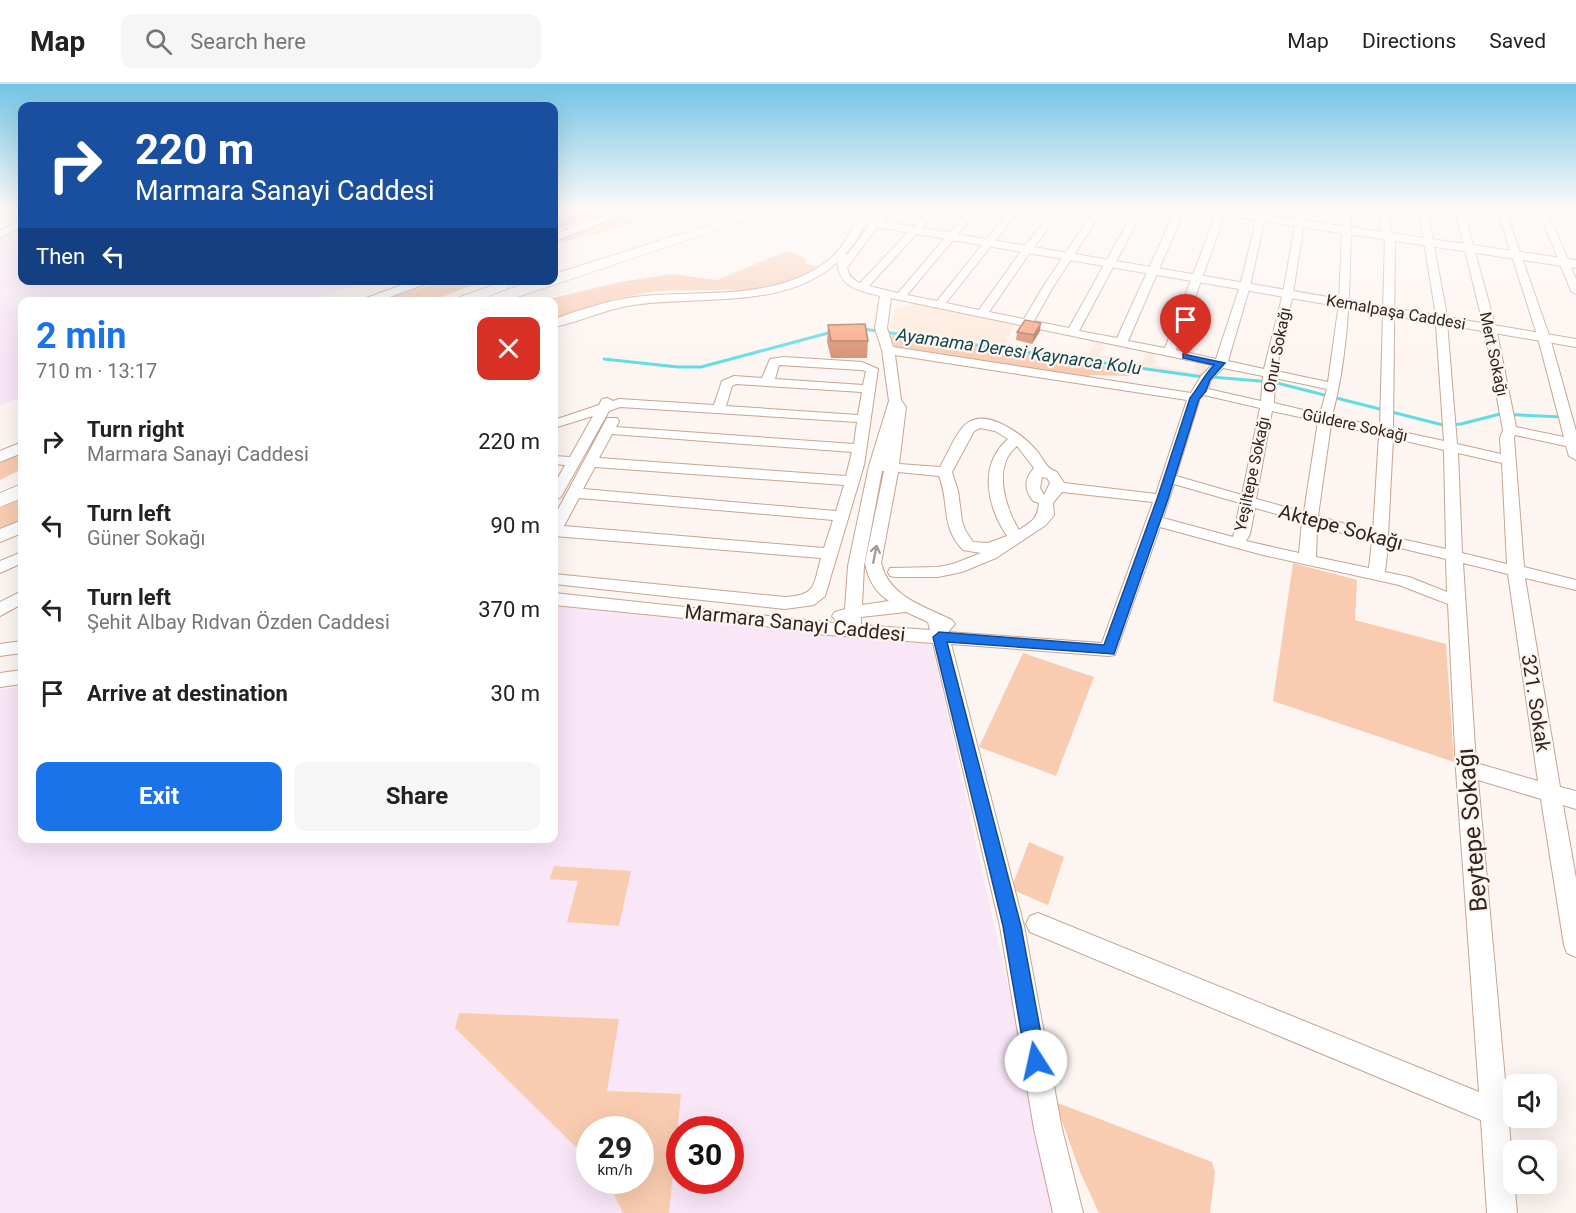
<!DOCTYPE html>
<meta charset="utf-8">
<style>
:root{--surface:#fff;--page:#f6f6f6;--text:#222;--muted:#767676;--line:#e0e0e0;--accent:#1a73e8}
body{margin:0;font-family:Roboto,sans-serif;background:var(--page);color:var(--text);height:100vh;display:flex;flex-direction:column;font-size:22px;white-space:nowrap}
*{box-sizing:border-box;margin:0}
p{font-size:20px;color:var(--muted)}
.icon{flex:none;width:33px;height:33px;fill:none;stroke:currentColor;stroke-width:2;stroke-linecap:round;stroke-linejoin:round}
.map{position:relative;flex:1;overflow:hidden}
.sheet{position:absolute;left:18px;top:213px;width:540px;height:546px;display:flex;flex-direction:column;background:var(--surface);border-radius:12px;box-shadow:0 6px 24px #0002}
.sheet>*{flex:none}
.hud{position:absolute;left:18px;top:18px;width:540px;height:183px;border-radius:12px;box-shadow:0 6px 24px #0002;background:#1a4fa0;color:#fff;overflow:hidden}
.controls{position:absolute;left:1503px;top:990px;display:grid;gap:12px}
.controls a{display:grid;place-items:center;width:54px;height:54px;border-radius:12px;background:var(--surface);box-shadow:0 6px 24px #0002;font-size:30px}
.speed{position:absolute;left:576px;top:1032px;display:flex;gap:12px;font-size:30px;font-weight:700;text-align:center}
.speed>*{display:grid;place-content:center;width:78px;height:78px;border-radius:50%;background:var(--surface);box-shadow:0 6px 24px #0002;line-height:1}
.speed small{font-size:15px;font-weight:400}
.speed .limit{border:9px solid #d22;background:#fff;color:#111}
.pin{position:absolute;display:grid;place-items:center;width:51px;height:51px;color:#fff;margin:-62px -26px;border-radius:50% 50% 50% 0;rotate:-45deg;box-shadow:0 0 6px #0007}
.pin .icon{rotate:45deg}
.me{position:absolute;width:66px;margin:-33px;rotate:350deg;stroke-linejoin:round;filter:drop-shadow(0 0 4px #0008)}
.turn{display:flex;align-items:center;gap:21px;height:126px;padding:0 18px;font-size:27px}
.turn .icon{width:78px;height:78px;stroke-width:2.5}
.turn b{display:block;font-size:42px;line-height:51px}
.then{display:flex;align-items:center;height:57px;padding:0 18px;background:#0003;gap:12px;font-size:22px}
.round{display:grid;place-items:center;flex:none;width:63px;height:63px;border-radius:12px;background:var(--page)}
.summary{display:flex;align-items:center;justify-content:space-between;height:102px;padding:0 18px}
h1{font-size:36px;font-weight:700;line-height:45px;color:var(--accent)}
.primary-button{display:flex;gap:12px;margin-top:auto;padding:12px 18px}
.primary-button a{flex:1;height:69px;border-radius:12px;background:var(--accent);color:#fff;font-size:24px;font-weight:700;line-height:69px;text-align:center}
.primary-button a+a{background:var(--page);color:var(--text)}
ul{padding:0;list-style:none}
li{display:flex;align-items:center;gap:18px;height:84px;padding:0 18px}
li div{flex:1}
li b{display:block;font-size:22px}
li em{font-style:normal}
header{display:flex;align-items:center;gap:36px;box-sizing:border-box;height:84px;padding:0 30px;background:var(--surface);border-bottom:2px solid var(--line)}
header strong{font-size:28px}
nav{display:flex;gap:33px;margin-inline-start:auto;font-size:21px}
.search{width:420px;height:54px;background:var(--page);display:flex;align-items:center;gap:15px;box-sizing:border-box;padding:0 21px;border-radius:12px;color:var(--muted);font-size:22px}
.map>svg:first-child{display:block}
.built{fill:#fceae0;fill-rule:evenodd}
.industrial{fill:#f9e6f7;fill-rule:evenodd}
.education{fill:#fee9da}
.green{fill:#f9ccb1}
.forest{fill:#f5b891}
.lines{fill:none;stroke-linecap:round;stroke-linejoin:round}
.stream{stroke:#61dce4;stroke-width:3}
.minor-casing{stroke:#c7a591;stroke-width:2}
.major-casing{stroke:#c7a591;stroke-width:2}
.highway-casing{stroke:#c7a591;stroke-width:1}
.minor{fill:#fff;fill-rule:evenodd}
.major{fill:#fff;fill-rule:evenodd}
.highway{fill:#fff;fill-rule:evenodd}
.wall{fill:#d58f6f}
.shaded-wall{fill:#ae745a}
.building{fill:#f8a681;stroke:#ae745a;stroke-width:1.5}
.oneway{stroke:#a39d99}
.route{fill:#1a73e8;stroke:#114b97;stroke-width:1.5}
.labels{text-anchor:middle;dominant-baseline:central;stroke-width:4.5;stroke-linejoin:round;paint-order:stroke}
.far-street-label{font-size:16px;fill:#32251d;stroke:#fdf5f1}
.far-water-label{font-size:18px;font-style:italic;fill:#10484c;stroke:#fdf5f1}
.street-label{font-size:20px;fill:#32251d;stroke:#fdf5f1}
.near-street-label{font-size:24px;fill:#32251d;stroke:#fdf5f1}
</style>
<header>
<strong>Map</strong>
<div class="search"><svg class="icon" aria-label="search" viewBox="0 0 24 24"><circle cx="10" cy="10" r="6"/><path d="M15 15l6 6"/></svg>Search here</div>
<nav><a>Map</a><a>Directions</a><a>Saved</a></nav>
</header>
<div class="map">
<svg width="1576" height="1129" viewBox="0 0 1576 1129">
<rect width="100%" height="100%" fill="#fdf5f1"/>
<path class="built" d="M1090,255l124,23 -1,3 -6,-1 -3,11 7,1 -1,3 -128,-24 1,-3 7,1 5,-10 -6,-2zM1103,260l43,8v1l-4,10 -43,-8 1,-4h4l1,-3 -3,-1zM1155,270l43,8 -5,7h3l-1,4 -44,-8 7,-2 -5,-3z"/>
<g class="industrial">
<path d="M22,143v53l348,1 -63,20 -285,1v95l-22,8v-166z"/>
<path d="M554,522l376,33 129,574h-1059v-523l22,-4v152h532zM590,1046h50v50h-50zM680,1046h50v50h-50z"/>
</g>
<path class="education" d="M913,220l68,12 34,8 -10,21 -116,-16 6,-20z"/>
<g class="green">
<path d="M642,127l11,4 -44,15 -55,14v-4l62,-24 13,4 12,-4 -8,-4z"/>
<path d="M787,167l19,7 -1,6 14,2 -31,18 -24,5 -107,2 -38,7 -65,21v-17h-17l83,-20 52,-8 45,6z"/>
<path d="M444,197h39l-52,20 -55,1z"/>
<path d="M885,250l184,25 60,12v5l-39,-1 -4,4 -187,-28z"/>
<path d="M22,369v16l-22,11v-17z"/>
<path d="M22,412v25l-22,10v-24z"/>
<path d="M1293,479l64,17 -2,40 91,24 8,118 -181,-61z"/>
<path d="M1023,569l71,24 -38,99 -77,-29z"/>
<path d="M1029,758l35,15 -16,48 -37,-16z"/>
<path d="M554,782l77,5 -12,55 -52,-4 11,-41 -28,-2z"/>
<path d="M459,929l160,6 -12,72 74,3 -12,119h-46l-15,-32 32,-1v-50h-50l-1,30 -134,-132z"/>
<path d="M1055,1018l157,60 3,11 -5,40h-111l-18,-39z"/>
</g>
<path class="forest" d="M593,125h22l-61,21v-8z"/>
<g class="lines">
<g class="stream">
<path d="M863,245l340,48"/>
<path d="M604,275l74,8h23l131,-35"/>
<path d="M1211,293l62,5 170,43 18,-1 39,-10 62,3"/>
</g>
<g class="minor-casing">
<g id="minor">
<path d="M888,125h10l-20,17 -31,42c2,8 6,12 13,15l70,-74h9l-70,77 29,7 72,-84h9l-72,86 30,6 74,-92h9l-74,94 33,7 45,-63 30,-38h9l-32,42 -42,61 35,7 19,-32 52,-78h9l-51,78 -19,34 35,7 66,-119h9l-65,122 38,7 59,-129h9l-57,132 37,7 53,-139h9l-51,141 40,9 24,-73 19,-77h8l-17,77 -22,75 36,8 19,-76 15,-84h8l-13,84 -17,78 52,11 11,-79 4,-94h8c-1,70 -1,140 -19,207l48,11 5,-191 -4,-5 -2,-22h8l4,22 4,5 -2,194 51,11 -9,-131 -16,-101h8l19,101 11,134 44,10 -1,-16 3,-8 -19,-102 -29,-119h8l33,119 20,99 48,10 -26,-99 -41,-129h8l45,129 26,93v29l-7,-4 -3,-10 -51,-11 -1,3 10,129 52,13v10l-51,-12 35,209 16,4v18l-13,-4 13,73v79l-9,-4 -3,-8 -23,-146 -63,-19 39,433h-30l-6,-93 -451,-188 -4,-8 4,-8 8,-3 441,179 -23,-322 -8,-166 -49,-19 -136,-30 -103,-28 -45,128 -6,1 -158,-12 73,282 38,203 21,84h-30l-19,-84 -34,-203 -67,-283 -116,-9 -14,-4 -249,-25v-12l290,31v-3l-9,-1 -3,-4 3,-4 10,-3 3,-43 21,-100 20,-65 -7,-51 -7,-22 5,-32c-28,-7 -44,-11 -43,-42l5,-3 5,4 25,-33zM891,214l9,2 312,65 -11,11 -10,17 -298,-46 -6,-19zM895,271l292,45 -31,94 -92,-11 -7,-11c-12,-4 -13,-13 -21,-22 -14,-16 -53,-46 -73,-23 -9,10 -16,28 -23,40l-41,-3 7,-57 -5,-7zM1223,284l40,8 -2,25 -53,-12 3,-9zM1275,294l52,11 -7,25 -46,-11zM1204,311l56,13 -18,87 -66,-19 24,-78zM1272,327l46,10 -14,91 -48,-13zM1331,340l48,11 -6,97 -55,-16zM980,344l15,3 13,8c-30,26 -21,67 -1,97l-19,7 -15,-1 -8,-12 -3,-9 -4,-30 -6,-19 22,-41zM1393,354l51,12 2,99 -58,-13zM1017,362l17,22c-10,12 -10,21 -1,33l6,2c-1,16 -8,19 -20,27 -14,-23 -27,-64 -2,-84zM1458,369l44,10 5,101 -45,-11zM882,387h2l-19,92c3,16 10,29 24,38l-27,4 2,-39zM898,388l41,4c11,28 1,50 24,74l18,3 -28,11 -15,3 -48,1 -2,4 2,4 6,1h42l24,-5 34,-14 50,-33 8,-10 -1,-12 9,-11 91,10 -51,141 -154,-11 7,-8 -3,-4c-28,-14 -63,-23 -71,-57zM1042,393l5,1 3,5 -6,12 -4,-7zM1174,400l66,19 -7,34 -70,-19zM1255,424l47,13 -3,32 -53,-12 4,-7zM1317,442l55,15 -3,27 -53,-11zM1388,461l58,14 1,33 -38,-15 -24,-5zM1463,479l45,11 30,207 -62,-18zM906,528l22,10 2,8 -69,-5v-8z"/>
<path d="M1538,125l38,3v6l-28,-5 28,66v15l-5,-3z"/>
<path d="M22,136v6l-22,12v-7z"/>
<path d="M784,273l78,5 16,7 -14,96 -39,131 -11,9 -29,4 -231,-25v-10l231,23c32,-2 28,-11 36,-39l-267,-22v-19l53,-99h10l2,3 -3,6 238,17 3,-22 -237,-15 -11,4 -48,86 -7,4v-16l11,-20 -11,-1v-8l16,1 23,-41 -39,12v-8l45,-15 3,-6 5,-1 6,3 6,-2 95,6 8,-24 12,-5 28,2 8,-19zM779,281l82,5 5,1 -3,14 -88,-6zM736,300l126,8 -4,23 -132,-9 6,-20zM612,350l240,18 -6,24 -247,-18zM595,383l249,18 -8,26 -253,-22zM579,414l254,22 -9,28 -260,-22z"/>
<path d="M22,468v11l-22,10v-12z"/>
<path d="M22,507v13l-22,12v-14z"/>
<path d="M22,557v12l-22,3v-12z"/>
<path d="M22,586v14l-22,3v-14z"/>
</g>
</g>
<g class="major-casing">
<g id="major">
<path d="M621,125h16l-83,32v-7z"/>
<path d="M862,125h11l-5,10 708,120v8l-711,-122c-47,92 -147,68 -232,80 -28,4 -53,17 -79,22v-8c26,-9 52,-18 80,-22 63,-8 142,6 196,-38 15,-13 23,-33 32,-50z"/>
<path d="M1196,125h30l350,51v8l-375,-56z"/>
<path d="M416,196h21l-61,22h-21z"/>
<path d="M22,358v11l-22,9v-11z"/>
<path d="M22,436v13l-22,9v-13z"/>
</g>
</g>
<g class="highway-casing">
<g id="highway">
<path d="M760,125h20l-277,93h-23l2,-3 52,-19h20v-6z"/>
<path d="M502,198l5,1 2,3 -2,3 -33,13h-22l2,-3z"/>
<path d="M22,400v14l-22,9v-14z"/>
</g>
</g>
<use href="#minor" class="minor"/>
<use href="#major" class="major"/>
<use href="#highway" class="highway"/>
</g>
<g class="wall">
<path d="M828,241l40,16 -1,17h-36l-4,-16z"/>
<path d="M1040,247l-8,13 -16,-4 1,-8z"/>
</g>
<path class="shaded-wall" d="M1041,239l-1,8 -8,13 2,-9z"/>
<g class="building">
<path d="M1025,236l16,3 -7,12 -17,-3z"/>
<path d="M865,240l3,17h-37l-3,-16z"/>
</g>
<defs><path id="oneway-shaft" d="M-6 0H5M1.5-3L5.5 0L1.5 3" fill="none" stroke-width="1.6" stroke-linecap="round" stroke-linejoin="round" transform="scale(1.5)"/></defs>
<use class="oneway" href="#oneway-shaft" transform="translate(875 470) rotate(-79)"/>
<linearGradient id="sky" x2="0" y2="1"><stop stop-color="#72c4e6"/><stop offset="0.44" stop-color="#fefaf9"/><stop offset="1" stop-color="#fefaf9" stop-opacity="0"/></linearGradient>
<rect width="1576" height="283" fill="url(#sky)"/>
<path class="route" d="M1183,270l42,9 -15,17 -4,11 -7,8 -31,100 -54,155 -167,-12 74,284 25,135 -3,8 -7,3 -7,-3 -3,-8 -23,-135 -70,-289 6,-5 165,13 53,-146 33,-101c9,-11 14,-23 24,-33l-31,-7z"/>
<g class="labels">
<g class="far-street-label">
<text transform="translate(1396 228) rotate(10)">Kemalpaşa Caddesi</text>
<text transform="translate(1277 266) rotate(-79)">Onur Sokağı</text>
<text transform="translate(1494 270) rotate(78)">Mert Sokağı</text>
<text transform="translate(1355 341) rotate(12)">Güldere Sokağı</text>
<text transform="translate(1252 390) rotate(-78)">Yeşiltepe Sokağı</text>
</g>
<g class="far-water-label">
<text transform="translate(1019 267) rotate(8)">Ayamama Deresi Kaynarca Kolu</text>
</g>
<g class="street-label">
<text transform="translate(1341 443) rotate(15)">Aktepe Sokağı</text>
<text transform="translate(795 539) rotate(6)">Marmara Sanayi Caddesi</text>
<text transform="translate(1536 619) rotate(81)">321. Sokak</text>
</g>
<g class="near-street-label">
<text transform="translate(1472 746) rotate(-95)">Beytepe Sokağı</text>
</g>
</g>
</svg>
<div class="controls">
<a><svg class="icon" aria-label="sound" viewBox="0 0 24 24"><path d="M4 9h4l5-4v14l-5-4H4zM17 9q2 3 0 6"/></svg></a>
<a><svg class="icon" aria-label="search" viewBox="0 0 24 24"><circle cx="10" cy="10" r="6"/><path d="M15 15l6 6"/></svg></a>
</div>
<div class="speed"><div>29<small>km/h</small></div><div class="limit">30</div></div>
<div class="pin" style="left:1186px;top:272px;background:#d93025"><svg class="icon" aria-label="arrive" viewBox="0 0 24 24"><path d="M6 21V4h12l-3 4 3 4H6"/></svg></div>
<svg class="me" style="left:1036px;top:977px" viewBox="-20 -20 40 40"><circle r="19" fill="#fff"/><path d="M0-13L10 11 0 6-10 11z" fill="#1a73e8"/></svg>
<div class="hud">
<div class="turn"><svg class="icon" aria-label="right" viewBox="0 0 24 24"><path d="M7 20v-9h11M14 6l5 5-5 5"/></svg><div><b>220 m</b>Marmara Sanayi Caddesi</div></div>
<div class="then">Then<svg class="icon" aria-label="left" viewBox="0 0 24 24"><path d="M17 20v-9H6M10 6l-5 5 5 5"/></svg></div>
</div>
<section class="sheet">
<div class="summary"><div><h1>2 min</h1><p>710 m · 13:17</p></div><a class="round" style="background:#d93025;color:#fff"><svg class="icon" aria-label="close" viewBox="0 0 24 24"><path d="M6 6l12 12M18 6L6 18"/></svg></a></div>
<ul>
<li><svg class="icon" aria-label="right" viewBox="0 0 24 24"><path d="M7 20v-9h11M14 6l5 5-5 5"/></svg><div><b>Turn right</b><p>Marmara Sanayi Caddesi</p></div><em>220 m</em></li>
<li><svg class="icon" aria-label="left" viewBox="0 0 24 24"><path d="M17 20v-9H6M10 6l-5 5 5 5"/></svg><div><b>Turn left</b><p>Güner Sokağı</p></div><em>90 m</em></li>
<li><svg class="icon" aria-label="left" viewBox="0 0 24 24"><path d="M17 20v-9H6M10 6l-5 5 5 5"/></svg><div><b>Turn left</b><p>Şehit Albay Rıdvan Özden Caddesi</p></div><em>370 m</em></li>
<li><svg class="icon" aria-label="arrive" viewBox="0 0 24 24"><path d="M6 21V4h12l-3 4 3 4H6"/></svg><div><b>Arrive at destination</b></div><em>30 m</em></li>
</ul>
<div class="primary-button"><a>Exit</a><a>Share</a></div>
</section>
</div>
